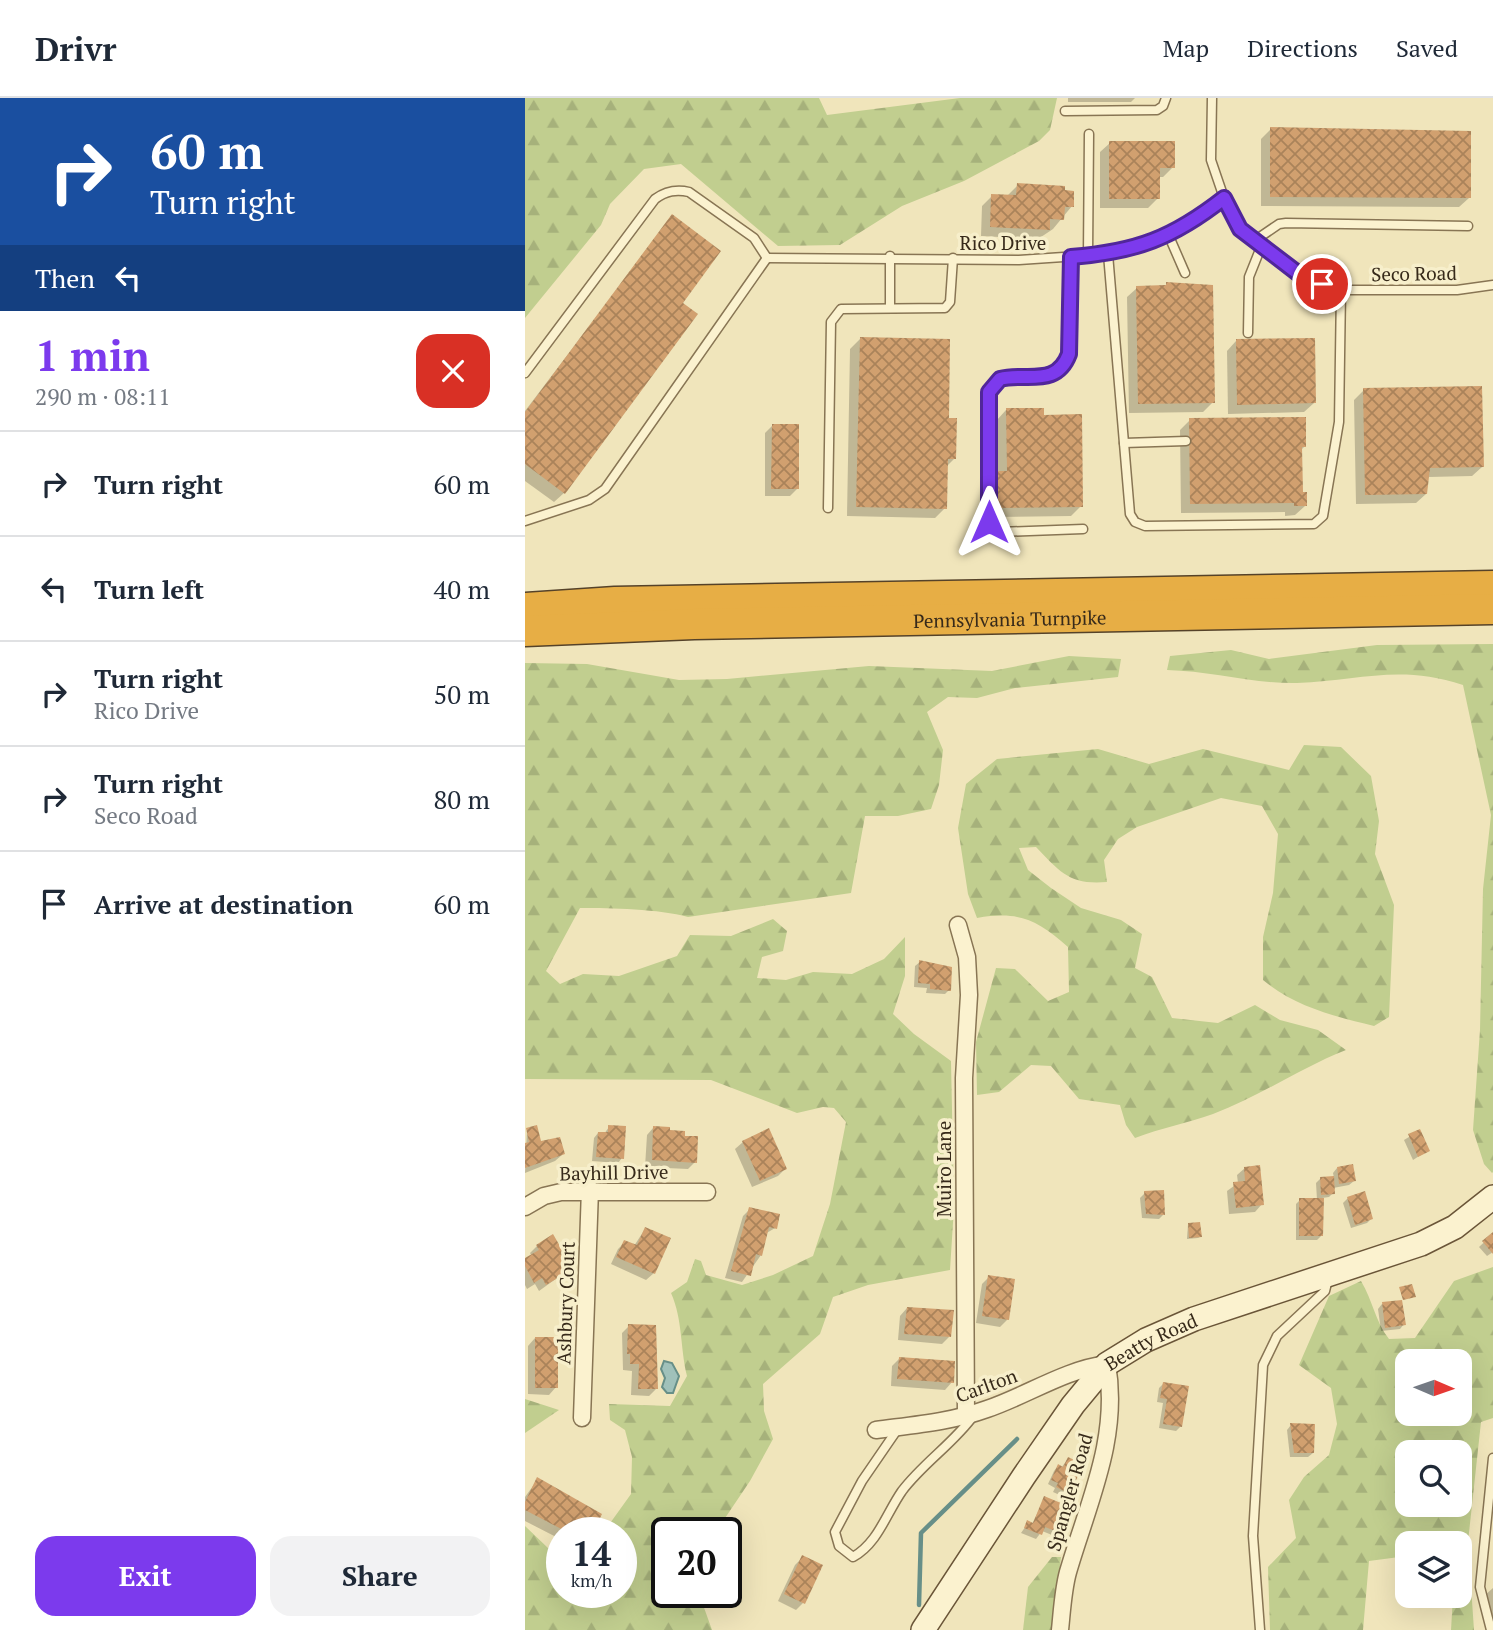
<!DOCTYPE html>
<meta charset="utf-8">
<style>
:root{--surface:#fff;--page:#f2f2f3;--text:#1f2937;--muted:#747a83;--line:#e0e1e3;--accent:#7c3aed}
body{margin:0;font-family:"PT Serif",serif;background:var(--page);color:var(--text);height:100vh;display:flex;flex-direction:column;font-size:26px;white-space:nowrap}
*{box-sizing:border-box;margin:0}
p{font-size:23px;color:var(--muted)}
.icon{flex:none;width:38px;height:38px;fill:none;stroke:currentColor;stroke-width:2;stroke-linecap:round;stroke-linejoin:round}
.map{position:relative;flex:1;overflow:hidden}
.side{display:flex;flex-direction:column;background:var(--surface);width:525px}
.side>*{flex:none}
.guide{background:#1a4fa0;color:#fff;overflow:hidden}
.needle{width:46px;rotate:92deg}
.fabs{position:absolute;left:870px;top:1251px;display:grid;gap:14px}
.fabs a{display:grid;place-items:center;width:77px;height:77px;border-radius:14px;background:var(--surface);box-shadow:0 7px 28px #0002;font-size:35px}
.speed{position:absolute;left:21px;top:1419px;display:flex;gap:14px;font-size:35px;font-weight:700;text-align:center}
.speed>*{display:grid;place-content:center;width:91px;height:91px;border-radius:50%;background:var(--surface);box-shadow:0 7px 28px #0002;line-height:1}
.speed small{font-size:18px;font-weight:400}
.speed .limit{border:4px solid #111;border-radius:10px;background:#fff;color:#111}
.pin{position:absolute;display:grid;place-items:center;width:60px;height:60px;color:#fff;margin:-30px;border:4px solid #fff;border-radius:50%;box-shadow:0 2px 7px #0007}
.me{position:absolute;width:77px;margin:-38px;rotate:0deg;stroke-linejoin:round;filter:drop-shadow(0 0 5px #0008)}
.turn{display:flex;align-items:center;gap:24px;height:147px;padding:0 35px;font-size:32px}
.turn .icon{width:91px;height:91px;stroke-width:2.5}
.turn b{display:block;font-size:49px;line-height:60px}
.then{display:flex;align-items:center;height:66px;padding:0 35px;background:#0003;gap:14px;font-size:26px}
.round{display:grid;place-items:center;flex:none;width:74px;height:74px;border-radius:21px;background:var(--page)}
.summary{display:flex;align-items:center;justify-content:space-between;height:119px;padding:0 35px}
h1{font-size:42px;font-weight:700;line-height:52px;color:var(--accent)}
.action{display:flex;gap:14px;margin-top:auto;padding:14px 35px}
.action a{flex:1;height:80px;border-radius:21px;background:var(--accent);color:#fff;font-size:28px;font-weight:700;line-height:80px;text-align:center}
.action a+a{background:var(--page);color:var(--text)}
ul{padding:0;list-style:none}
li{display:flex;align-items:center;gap:21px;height:105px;padding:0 35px;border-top:2px solid var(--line)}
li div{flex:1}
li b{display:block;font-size:26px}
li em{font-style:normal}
header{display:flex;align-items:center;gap:42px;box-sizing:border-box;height:98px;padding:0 35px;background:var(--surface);border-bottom:2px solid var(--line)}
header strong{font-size:33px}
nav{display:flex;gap:38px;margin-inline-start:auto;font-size:24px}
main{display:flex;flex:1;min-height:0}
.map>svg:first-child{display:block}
.forest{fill:url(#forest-firs);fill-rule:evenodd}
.water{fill:#a0c1ba;stroke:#678f88;stroke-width:2}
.shadow{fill:#0003}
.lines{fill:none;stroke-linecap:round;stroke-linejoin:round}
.stream{stroke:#678f88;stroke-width:4.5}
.building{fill:url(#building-cross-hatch)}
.lane-casing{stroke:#887554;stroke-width:11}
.street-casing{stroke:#887554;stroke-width:19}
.secondary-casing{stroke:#6a5538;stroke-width:26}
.highway-casing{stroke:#554229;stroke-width:33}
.lane{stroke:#fbf2cf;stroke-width:8}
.street{stroke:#fbf2cf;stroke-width:16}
.secondary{stroke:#fbf2cf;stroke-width:23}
.highway{stroke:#e7ae45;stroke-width:30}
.route-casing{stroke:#51269a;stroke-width:18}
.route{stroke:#7c3aed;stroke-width:12}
.labels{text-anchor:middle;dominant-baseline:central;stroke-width:7;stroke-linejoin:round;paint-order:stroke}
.street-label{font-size:19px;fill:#372a1a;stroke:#f7efcb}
</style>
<header>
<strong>Drivr</strong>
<nav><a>Map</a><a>Directions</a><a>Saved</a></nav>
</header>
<main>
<section class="side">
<div class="guide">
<div class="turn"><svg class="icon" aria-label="right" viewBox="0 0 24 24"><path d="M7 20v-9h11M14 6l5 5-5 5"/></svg><div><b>60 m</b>Turn right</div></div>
<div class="then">Then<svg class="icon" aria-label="left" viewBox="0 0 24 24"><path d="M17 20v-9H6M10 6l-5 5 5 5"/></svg></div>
</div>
<div class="summary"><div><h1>1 min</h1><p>290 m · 08:11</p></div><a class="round" style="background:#d93025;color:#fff"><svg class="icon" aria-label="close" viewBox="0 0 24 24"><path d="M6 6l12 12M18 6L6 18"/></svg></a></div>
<ul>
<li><svg class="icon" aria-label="right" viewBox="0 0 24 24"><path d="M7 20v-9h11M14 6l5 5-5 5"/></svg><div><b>Turn right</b></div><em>60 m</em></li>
<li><svg class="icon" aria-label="left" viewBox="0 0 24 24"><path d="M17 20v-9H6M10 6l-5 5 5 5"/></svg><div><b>Turn left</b></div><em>40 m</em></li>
<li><svg class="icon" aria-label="right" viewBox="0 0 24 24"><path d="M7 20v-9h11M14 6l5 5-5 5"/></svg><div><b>Turn right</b><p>Rico Drive</p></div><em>50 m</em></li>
<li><svg class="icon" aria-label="right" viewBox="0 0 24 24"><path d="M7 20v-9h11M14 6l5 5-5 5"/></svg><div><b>Turn right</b><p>Seco Road</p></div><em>80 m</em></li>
<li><svg class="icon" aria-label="arrive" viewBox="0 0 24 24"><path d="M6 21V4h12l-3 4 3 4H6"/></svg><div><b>Arrive at destination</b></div><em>60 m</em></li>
</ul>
<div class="action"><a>Exit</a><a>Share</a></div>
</section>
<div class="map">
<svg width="968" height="1532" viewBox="0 0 968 1532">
<defs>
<pattern id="forest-firs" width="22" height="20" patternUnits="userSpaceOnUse" patternTransform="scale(1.75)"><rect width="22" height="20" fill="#c1ce8f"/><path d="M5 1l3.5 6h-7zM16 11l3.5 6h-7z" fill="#a6b17b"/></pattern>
<pattern id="building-cross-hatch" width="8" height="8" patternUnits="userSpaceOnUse" patternTransform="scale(1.75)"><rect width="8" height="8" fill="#d1a06f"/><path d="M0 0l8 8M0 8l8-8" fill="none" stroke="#aa835a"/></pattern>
</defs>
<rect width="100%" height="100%" fill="#f0e5bb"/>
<g class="forest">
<path d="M0,0h294l8,17 133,-17h97l-7,32 -11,11 -75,40 -62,25 -62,39 -62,1 -97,-82 -37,5 -34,35 -9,21 -76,93z"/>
<path d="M968,546v528l-1,1 -8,-9 -11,-34 7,-100 3,-141 8,-74 -28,-130c-64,-21 -104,-4 -166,-2 -43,1 -86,-12 -130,-13l3,-14 61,-6 38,9 108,-14z"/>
<path d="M544,558l52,3 -3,18 -103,11 -38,10 -29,-1 -21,15 16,38 -4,35 -8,24 -33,7h-33l-14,77 -163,24c-29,-8 -77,-9 -108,-9l-34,63 14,13 23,-10 36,2 58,-20 13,-21 41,1 42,-17 14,12 -4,20 -21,6 -5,21 29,2 27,-8 39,2 32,-15 21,-22v39l-12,38 21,20 37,27 3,146 -4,63 -82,15 -35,12 -13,37 -57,50 1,27 9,28 -23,42 -35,52h-48v59l37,1 -2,9 10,28h-187v-104l23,22 14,1v43h59v-59h-18l28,-39 1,-37 -7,-27 -15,-10 -1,-16 61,2 17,-30c-7,-28 -4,-56 -16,-83l16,-11 8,-23 6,2 5,14 36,10 31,-10 40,-19 17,-52 16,-82 -12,-14 -11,-1 -26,6 -86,-33 -186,-1v-416l62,1 92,16 48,-1 142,-13 123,5z"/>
<path d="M779,647l37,2 30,29 8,45 -4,33 19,51 -5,112 -15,9c-40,-10 -79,-19 -111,-46v-43l10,-44 5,-59 -16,-28 -41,-8 -84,29 -19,12 -14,21 3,22c-37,3 -46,-9 -71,-35l-17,1 9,22 23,18 30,20 40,12 21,14 -7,34 17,9 20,41 46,5 37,-18 25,15 38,10 28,20c-46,18 -87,47 -133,64 -26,9 -52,14 -78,24l-9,-13 -6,-20 -41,-6 -28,-33 -20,-1 -32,27 -22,3 -1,-53 20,-74 19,1 33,32 21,-9 -1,-45c-32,-28 -49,-36 -91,-29l-9,-24 -10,-66 8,-44 31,-25 101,-10 51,15 54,-15 86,21z"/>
<path d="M968,1169v151l-12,4 -13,120 6,88h-23l2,-34h6v-52h-52v12l-38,5 -6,69h-93l-2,-63 28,-29 -7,-38 15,-23 25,-22 8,-31 -6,-36 -32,-23 30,-69 32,-15c12,20 14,40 28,58l26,-1 39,-57zM882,1264h52v52h-52zM934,1354v53h-52v-53z"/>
<path d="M0,1301l34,11 -34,23z"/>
<path d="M527,1459h9l-8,73h-30l5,-43z"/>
</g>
<path class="water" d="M139,1263l8,2 7,13 -6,17h-6l-5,-6 3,-9 -4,-9z"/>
<g class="shadow">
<path d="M543,0h67l-4,4h-63z"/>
<path d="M746,31l198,69 -10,9 -198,-1v-67z"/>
<path d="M585,45l63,24 -10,10h-5v21l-10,10h-48v-56z"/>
<path d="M493,87l54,21 -19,23 -15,10 -57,-3 1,-30 10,-10 16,-1z"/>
<path d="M147,119l8,86 -116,190 -10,9 -29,-21v-70z"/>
<path d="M642,186l46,118 -10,10 -74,1 -2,-116 10,-9 26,-1z"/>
<path d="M335,241l87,80 7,40 -8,8 -1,41 -10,10 -88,-2 3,-167z"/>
<path d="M711,243l78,62 -10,9 -76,2 -1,-63z"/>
<path d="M839,292l118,77 -10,9 -43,1 -4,4 1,13 -10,9 -60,1 -2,-104z"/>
<path d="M481,312l36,6 39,90 -10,10 -82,1v-34l8,-9v-54z"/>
<path d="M665,322l115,26 -5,5 1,43 4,12 -10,9 -10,1v-4l-104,1 -1,-83z"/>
<path d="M247,328l25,63 -7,7h-25v-63z"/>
<path d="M395,864l29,28 -4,4 -19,-1 1,-5 -13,-1 1,-21z"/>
<path d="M84,1029l13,31 -4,5 -26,-2 2,-23 4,-5 6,1z"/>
<path d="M129,1029l41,35 -7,7 -43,-2 2,-32z"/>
<path d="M2,1032l13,14 23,10 -8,7 -30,12z"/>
<path d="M243,1033l17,38 -7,7 -26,11 -17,-38 8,-7z"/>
<path d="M894,1033l8,20 -14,9 -9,-20z"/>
<path d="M720,1070l17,36 -7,8 -26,2 -2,-23 11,-8 -1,-8z"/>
<path d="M812,1070l17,13 -5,4 -16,3v5l-4,4 -7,1v37l-5,5h-21v-36l4,-4h17l-1,-17 4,-4 14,-1 -1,-5z"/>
<path d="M620,1095l19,21 -5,5 -17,-1 -2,-20z"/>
<path d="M823,1100l23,21 -4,4 -16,5 -8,-25z"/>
<path d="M225,1111l25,19 -10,6 -4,21 -19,27 -17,-4 18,-62z"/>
<path d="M663,1126l12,13 -2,1 -11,1z"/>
<path d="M120,1131l9,44 -8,7 -35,-16 7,-15 7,-7 9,4z"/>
<path d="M968,1136v18l-6,4 -8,-9z"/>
<path d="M12,1148l29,14 -6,6 4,7 -25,18 -4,-7 -8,5 -2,-4v-25l7,-4 -2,-3z"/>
<path d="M464,1179l19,42 -8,8 -24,-4 6,-39z"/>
<path d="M857,1206l22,20 -4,5 -19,2 -3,-22z"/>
<path d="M382,1210l42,29 -7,7 -44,-4 2,-24z"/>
<path d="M104,1228l27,63 -7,7 -18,-1 1,-24 -9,-1 -1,-37z"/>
<path d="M10,1240l21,49 -7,8 -21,-1v-48z"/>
<path d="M374,1261l53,23 -7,8 -54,-4 1,-20z"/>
<path d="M639,1285l17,43 -5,5 -17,-3 4,-25 -6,-1 2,-14z"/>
<path d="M766,1327l22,28 -5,4h-18l-3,-27z"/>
<path d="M543,1361l1,34 -5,4 -11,-5 2,-4 -7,-4 6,-13 4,-5 3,2z"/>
<path d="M13,1381l53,54h-29v7l-37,-19v-24z"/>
<path d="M520,1400l11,33 -4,4 -10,-4 -6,8 -15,-6 7,-10 4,1z"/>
<path d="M278,1459v46l-7,7 -18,-9 17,-36z"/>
<path d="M968,1490v38l-9,-30z"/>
</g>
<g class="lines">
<path class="stream" d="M394,1507l2,-72 96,-94"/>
</g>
<g class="building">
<path d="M745,29l201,4v67l-201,-1z"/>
<path d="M584,43h66v27h-15v31h-51z"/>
<path d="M492,85l48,3v4l9,1v16h-9l-1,13 -14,-1v11l-60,-3 1,-33 25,1z"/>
<path d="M147,116l49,37 -38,52 15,11 -133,180 -40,-30v-52z"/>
<path d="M641,184l47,3 2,118 -77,1 -2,-118 30,-1z"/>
<path d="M335,239l90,2 -1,79h8l-1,41h-8l-1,50 -91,-2z"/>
<path d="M790,240l1,65 -79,2 -1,-66z"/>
<path d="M957,288l2,81 -54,1 -3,26 -62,1 -2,-107z"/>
<path d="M481,310h38v7l38,-1 1,93 -85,1v-37h9z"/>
<path d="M781,319v30h-4l1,45h4v14h-13v-3l-104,1 -1,-86z"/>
<path d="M247,326h27v65h-28z"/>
<path d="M394,862l33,7 -1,24 -21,-2v-5l-12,-1z"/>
<path d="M12,1027l4,16 19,-4 5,17 -40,14v-25l4,-1 -3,-14z"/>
<path d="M83,1027l18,1 -2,33 -28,-2 2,-25h10z"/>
<path d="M128,1028l17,1v3l15,1v5h13l-1,27 -45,-3z"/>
<path d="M244,1030l18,41 -27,12 -18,-40z"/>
<path d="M895,1031l10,22 -12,6 -10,-23z"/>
<path d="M828,1066l3,17 -17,3 -2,-17z"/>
<path d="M735,1067l4,40 -28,3 -3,-26 12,-1 -1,-14z"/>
<path d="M809,1078l1,18 -14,1 -1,-18z"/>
<path d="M639,1092l1,25 -19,-1 -2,-23z"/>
<path d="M840,1093l8,28 -18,6 -8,-28z"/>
<path d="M774,1100h25l-1,38h-24z"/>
<path d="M224,1109l31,7 -3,15 -8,-2 -7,29 -6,-2 -5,22 -20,-5z"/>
<path d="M675,1124l2,15 -13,1 -1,-15z"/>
<path d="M120,1129l26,11 -16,36 -39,-17 8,-17 13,5z"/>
<path d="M968,1134v22l-11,-13z"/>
<path d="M28,1136l15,26 -7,4 5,9 -20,12 -4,-7 -8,5 -9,-17v-8l14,-8 -3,-5z"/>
<path d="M463,1177l27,4 -6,41 -27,-4z"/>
<path d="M887,1186l4,13 -13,3 -4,-13z"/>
<path d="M877,1202l4,25 -21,3 -3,-26z"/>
<path d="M382,1209l47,3 -3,27 -47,-3z"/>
<path d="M103,1226l28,1 2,64h-20l1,-25h-9v-10h-3z"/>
<rect x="10" y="1239" width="23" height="51"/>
<path d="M374,1259l56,4 -1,22 -57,-4z"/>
<path d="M638,1284l26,4 -7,41 -19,-3 4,-25 -7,-1z"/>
<path d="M765,1325l25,1 -1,29h-20z"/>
<path d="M543,1359l15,7 -13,30 -14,-7 2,-4 -7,-3 7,-16 5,3z"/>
<path d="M12,1379l65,37 -9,19h-24l-44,-23v-8z"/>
<path d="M519,1398l24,10 -10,26 -13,-5 -3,8 -18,-7 3,-8 6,3z"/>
<path d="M277,1457l21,10 -18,39 -21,-10z"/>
</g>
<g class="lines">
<g class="lane-casing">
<g id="lane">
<path d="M687,0l-1,62 13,38 15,31 65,49 37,12h116l36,-5"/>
<path d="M540,13l92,-1 6,-4 3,-8"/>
<path d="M643,136l17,39"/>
<path d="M729,143l25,-17 7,-1 182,3"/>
<path d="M583,156l22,260 5,8 10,4 169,-2 9,-8 16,-94 2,-132"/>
<path d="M563,157l1,-121"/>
<path d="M546,158l-2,98c-13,34 -42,17 -69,25l-11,13v130l10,10 84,-3"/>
<path d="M242,160l252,2 89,-6 36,-9 46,-20 34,-27"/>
<path d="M365,210v-52"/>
<path d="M723,235l1,-56 12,-30"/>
<path d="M0,275l130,-174c11,-8 21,-10 34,-7l65,46 13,20"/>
<path d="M599,345l62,-2"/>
<path d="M303,410l3,-186 10,-13 104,-1 5,-6 3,-44"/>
<path d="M0,423l64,-21 16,-11 162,-231"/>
<path d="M372,1332l-35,51 -27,51 4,14 14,11c25,-14 33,-43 49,-66 21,-28 52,-48 72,-76"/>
<path d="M735,1532l-7,-94 10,-171 14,-29 48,-45 3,-12"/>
<path d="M966,1532l-11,-43 13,-129"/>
</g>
</g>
<g class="street-casing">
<g id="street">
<path d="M433,827l9,32 2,38 -5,83 2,338"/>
<path d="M0,1109l19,-11 17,-4h146"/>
<path d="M57,1320l8,-229"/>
<path d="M351,1332c37,-5 75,-8 111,-21 41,-14 77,-39 120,-45 13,74 -19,139 -39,208 -5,18 -6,39 -8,58"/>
</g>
</g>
<g class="secondary-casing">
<g id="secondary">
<path id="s1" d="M398,1532l101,-154 49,-71 34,-41 39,-24 48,-21 227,-75 34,-17 38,-30"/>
</g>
</g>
<g class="highway-casing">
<g id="highway">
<path d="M0,510l90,-6 878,-16"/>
<path id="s2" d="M0,533l169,-7 799,-15"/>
</g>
</g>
<use href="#lane" class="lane"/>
<use href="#street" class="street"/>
<use href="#secondary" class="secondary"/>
<use href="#highway" class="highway"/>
</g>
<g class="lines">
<g class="route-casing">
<path id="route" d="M464,424v-130l11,-13c27,-7 56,9 69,-25l2,-97c65,-5 102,-19 153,-59l16,31 64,49 18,6"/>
</g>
<use href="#route" class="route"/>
</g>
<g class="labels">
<g class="street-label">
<text x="478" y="144">Rico Drive</text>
<text transform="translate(889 175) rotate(-1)">Seco Road</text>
<text stroke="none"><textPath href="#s2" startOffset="485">Pennsylvania Turnpike</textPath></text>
<text transform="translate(418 1071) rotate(-90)">Muiro Lane</text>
<text transform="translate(89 1074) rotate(-1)">Bayhill Drive</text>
<text transform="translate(40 1205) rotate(-88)">Ashbury Court</text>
<text stroke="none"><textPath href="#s1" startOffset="373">Beatty Road</textPath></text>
<text transform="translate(461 1287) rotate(-20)">Carlton</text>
<text transform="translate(544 1394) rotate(-74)">Spangler Road</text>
</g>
</g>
</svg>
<div class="fabs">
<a><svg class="needle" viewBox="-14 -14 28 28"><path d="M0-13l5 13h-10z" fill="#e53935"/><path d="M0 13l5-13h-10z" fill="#747a83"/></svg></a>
<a><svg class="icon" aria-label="search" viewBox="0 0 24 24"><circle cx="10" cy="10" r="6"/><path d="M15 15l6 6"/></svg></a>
<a><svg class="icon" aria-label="layers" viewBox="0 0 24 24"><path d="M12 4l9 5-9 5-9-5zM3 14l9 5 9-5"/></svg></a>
</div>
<div class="speed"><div>14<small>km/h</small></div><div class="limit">20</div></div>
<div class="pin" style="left:797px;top:186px;background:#d93025"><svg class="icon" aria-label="arrive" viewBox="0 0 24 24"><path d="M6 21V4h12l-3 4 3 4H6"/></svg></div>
<svg class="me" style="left:464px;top:424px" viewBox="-20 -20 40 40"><path d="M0-17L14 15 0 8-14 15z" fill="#7c3aed" stroke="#fff" stroke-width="4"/></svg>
</div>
</main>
